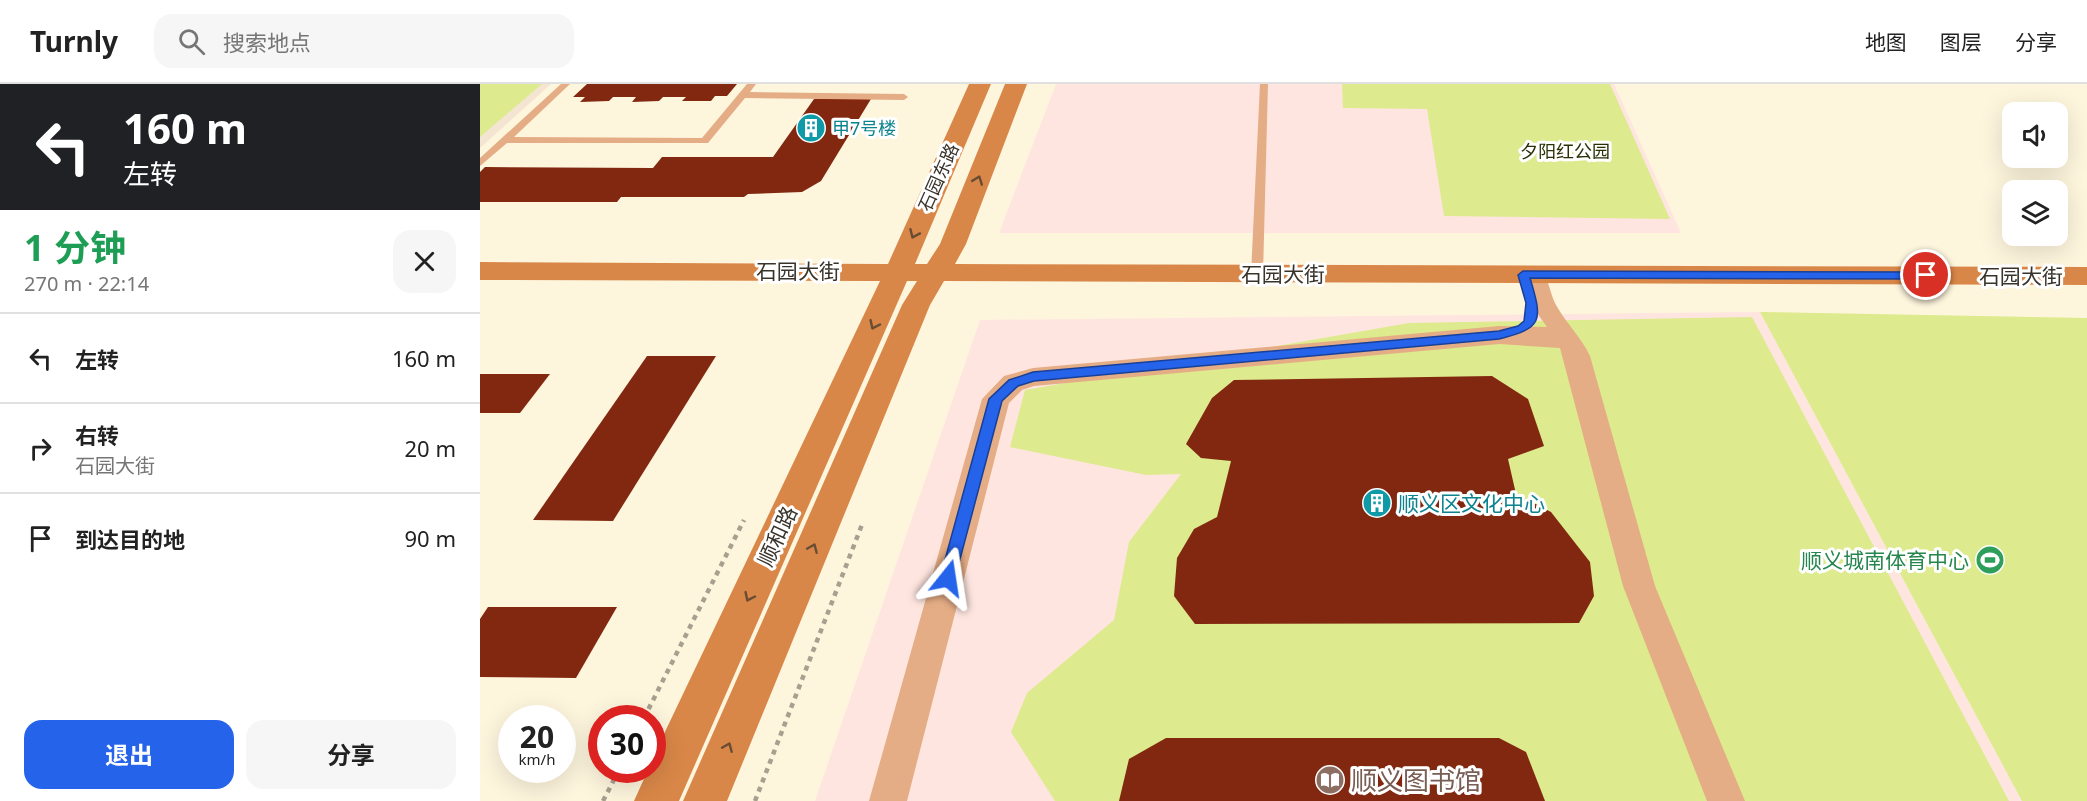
<!DOCTYPE html>
<html lang="zh">
<meta charset="utf-8">
<style>
:root{--surface:#fff;--page:#f6f6f6;--text:#222;--muted:#767676;--line:#e0e0e0;--accent:#2563eb}
body{margin:0;font-family:"Noto Sans","Noto Sans SC",sans-serif;background:var(--page);color:var(--text);height:100vh;display:flex;flex-direction:column;font-size:22px;white-space:nowrap}
*{box-sizing:border-box;margin:0}
p{font-size:20px;color:var(--muted)}
.icon{flex:none;width:33px;height:33px;fill:none;stroke:currentColor;stroke-width:2;stroke-linecap:round;stroke-linejoin:round}
.map{position:relative;flex:1;overflow:hidden}
.panel{display:flex;flex-direction:column;background:var(--surface);width:480px}
.panel>*{flex:none}
.top-card{background:#202124;color:#fff;overflow:hidden}
.tools{position:absolute;left:1522px;top:18px;display:grid;gap:12px}
.tools a{display:grid;place-items:center;width:66px;height:66px;border-radius:12px;background:var(--surface);box-shadow:0 6px 24px #0002;font-size:30px}
.speed{position:absolute;left:18px;top:621px;display:flex;gap:12px;font-size:30px;font-weight:700;text-align:center}
.speed>*{display:grid;place-content:center;width:78px;height:78px;border-radius:50%;background:var(--surface);box-shadow:0 6px 24px #0002;line-height:1}
.speed small{font-size:15px;font-weight:400}
.speed .limit{border:9px solid #d22;background:#fff;color:#111}
.pin{position:absolute;display:grid;place-items:center;width:51px;height:51px;color:#fff;margin:-26px;border:3px solid #fff;border-radius:50%;box-shadow:0 2px 6px #0007}
.me{position:absolute;width:66px;margin:-33px;rotate:15deg;stroke-linejoin:round;filter:drop-shadow(0 0 4px #0008)}
.turn{display:flex;align-items:center;gap:21px;height:126px;padding:0 24px;font-size:27px}
.turn .icon{width:78px;height:78px;stroke-width:2.5}
.turn b{display:block;font-size:42px;line-height:51px}
.round{display:grid;place-items:center;flex:none;width:63px;height:63px;border-radius:18px;background:var(--page)}
.overview{display:flex;align-items:center;justify-content:space-between;height:102px;padding:0 24px}
h1{font-size:36px;font-weight:700;line-height:45px;color:#1e9e55}
.cta{display:flex;gap:12px;margin-top:auto;padding:12px 24px}
.cta a{flex:1;height:69px;border-radius:18px;background:var(--accent);color:#fff;font-size:24px;font-weight:700;line-height:69px;text-align:center}
.cta a+a{background:var(--page);color:var(--text)}
ul{padding:0;list-style:none}
li{display:flex;align-items:center;gap:18px;height:90px;padding:0 24px;border-top:2px solid var(--line)}
li div{flex:1}
li b{display:block;font-size:22px}
li em{font-style:normal}
header{display:flex;align-items:center;gap:36px;box-sizing:border-box;height:84px;padding:0 30px;background:var(--surface);border-bottom:2px solid var(--line)}
header strong{font-size:28px}
nav{display:flex;gap:33px;margin-inline-start:auto;font-size:21px}
.search{width:420px;height:54px;background:var(--page);display:flex;align-items:center;gap:15px;box-sizing:border-box;padding:0 21px;border-radius:18px;color:var(--muted);font-size:22px}
main{display:flex;flex:1;min-height:0}
.map>svg:first-child{display:block}
.commercial{fill:#ffe5df}
.education{fill:#f4e5d3}
.green{fill:#ddea8d}
.building{fill:#822810}
.lines{fill:none;stroke-linecap:round;stroke-linejoin:round}
.path{stroke:#a7a08f;stroke-width:4.5;stroke-dasharray:5 5;stroke-linecap:butt}
.lane{fill:#e5ad85;fill-rule:evenodd}
.street{fill:#e5ad85;fill-rule:evenodd}
.secondary{fill:#d98748;fill-rule:evenodd}
.oneway{stroke:#684d34}
.route{fill:#2563eb;stroke:#184099;stroke-width:1.5}
.labels{text-anchor:middle;dominant-baseline:central;stroke-width:6;stroke-linejoin:round;paint-order:stroke}
.far-culture-label{font-size:18px;fill:#0d838f;stroke:#fff;text-anchor:start}
.far-park-label{font-size:18px;fill:#2b3004;stroke:#fff}
.far-street-label{font-size:18px;fill:#38342b;stroke:#fff}
.street-label{font-size:21px;fill:#38342b;stroke:#fff}
.culture-label{font-size:21px;fill:#0d838f;stroke:#fff;text-anchor:start}
.leisure-label{font-size:21px;fill:#27864d;stroke:#fff;text-anchor:end}
.near-education-label{font-size:26px;fill:#785e54;stroke:#fff;text-anchor:start}
</style>
<header>
<strong>Turnly</strong>
<div class="search"><svg class="icon" aria-label="search" viewBox="0 0 24 24"><circle cx="10" cy="10" r="6"/><path d="M15 15l6 6"/></svg>搜索地点</div>
<nav><a>地图</a><a>图层</a><a>分享</a></nav>
</header>
<main>
<section class="panel">
<div class="top-card">
<div class="turn"><svg class="icon" aria-label="left" viewBox="0 0 24 24"><path d="M17 20v-9H6M10 6l-5 5 5 5"/></svg><div><b>160 m</b>左转</div></div>
</div>
<div class="overview"><div><h1>1 分钟</h1><p>270 m · 22:14</p></div><a class="round"><svg class="icon" aria-label="close" viewBox="0 0 24 24"><path d="M6 6l12 12M18 6L6 18"/></svg></a></div>
<ul>
<li><svg class="icon" aria-label="left" viewBox="0 0 24 24"><path d="M17 20v-9H6M10 6l-5 5 5 5"/></svg><div><b>左转</b></div><em>160 m</em></li>
<li><svg class="icon" aria-label="right" viewBox="0 0 24 24"><path d="M7 20v-9h11M14 6l5 5-5 5"/></svg><div><b>右转</b><p>石园大街</p></div><em>20 m</em></li>
<li><svg class="icon" aria-label="arrive" viewBox="0 0 24 24"><path d="M6 21V4h12l-3 4 3 4H6"/></svg><div><b>到达目的地</b></div><em>90 m</em></li>
</ul>
<div class="cta"><a>退出</a><a>分享</a></div>
</section>
<div class="map">
<svg width="1607" height="717" viewBox="0 0 1607 717">
<rect width="100%" height="100%" fill="#fef5dd"/>
<g class="commercial">
<path d="M576,0h558l67,149h-682z"/>
<path d="M1280,228l262,489h-1207l165,-481z"/>
</g>
<path class="education" d="M0,0h71l-71,64z"/>
<g class="green">
<path d="M0,0h62l-62,53z"/>
<path d="M862,0h268l60,135 -226,-3 -17,-107 -84,-1z"/>
<path d="M1280,228l327,6v483h-65z"/>
<path d="M1272,233l257,484h-954l-44,-69 16,-39 87,-73 15,-78 52,-68 -35,1 -136,-28 15,-57 384,-67z"/>
</g>
<g class="building">
<path d="M107,0h150l-10,12h-12l-4,5h-29l4,-4h-23l-4,4 -27,1 4,-5h-23l-4,4 -29,1 5,-5h-12z"/>
<path d="M334,15h57l-50,82 -19,11 -54,2 -4,3h-123l-4,5h-137v-30l5,-5 168,1 9,-11h111z"/>
<path d="M167,272h69l-103,165 -80,-1z"/>
<path d="M0,290h70l-30,39h-40z"/>
<path d="M1012,292l36,23 16,47 -36,13 8,35 35,18 39,50 4,34 -15,27 -384,1 -21,-28 3,-38 17,-29 23,-12 14,-56 -30,-3 -15,-14 26,-46 22,-18z"/>
<path d="M8,523h129l-41,71 -96,-1v-58z"/>
<path d="M686,654h333l27,14 19,49h-426l10,-42z"/>
</g>
<g class="lines">
<g class="path">
<path d="M164,634l100,-198"/>
<path d="M123,717l16,-31"/>
<path d="M275,717l108,-279"/>
</g>
<g class="lane">
<path d="M81,0h9l-56,53 188,1 45,-54h9l-6,8 154,2 4,3 -4,3 -159,-2 -37,45h-201l-27,23v-8z"/>
<path d="M780,0h8l-5,190 -6,4 -6,-4z"/>
</g>
<path class="street" d="M1054,183l8,3c7,10 8,24 14,35 10,18 25,32 34,51l65,230 90,215h-38l-84,-215 -63,-238 -61,-4 -465,42 -12,4 -13,13 -102,398h-38l113,-402 22,-23 29,-8 466,-42 48,1 -15,-21 -10,-31 4,-5z"/>
<path class="secondary" d="M489,0h22l-76,180h12l13,-20 65,-160h22l-61,160 -11,20 1132,3v18l-1143,-4 -14,24 -203,496h-44l219,-496 15,-24h-10l-228,520h-45l14,-31h4v-11l228,-478 -400,-1v-18l408,2z"/>
</g>
<defs><path id="oneway-chevron" d="M-2-3.5L2.5 0L-2 3.5" fill="none" stroke-width="1.6" stroke-linecap="round" stroke-linejoin="round" transform="scale(1.5)"/></defs>
<g class="oneway">
<use href="#oneway-chevron" transform="translate(498 96) rotate(-69)"/>
<use href="#oneway-chevron" transform="translate(434 150) rotate(114)"/>
<use href="#oneway-chevron" transform="translate(394 241) rotate(115)"/>
<use href="#oneway-chevron" transform="translate(333 464) rotate(-67)"/>
<use href="#oneway-chevron" transform="translate(269 513) rotate(115)"/>
<use href="#oneway-chevron" transform="translate(248 663) rotate(-67)"/>
</g>
<path class="route" d="M1043,187l403,1 5,3 -5,4 -396,-1c13,43 13,50 -31,61l-465,42 -16,5 -16,15 -47,177 -2,4h-11l-2,-4 49,-179 20,-19 24,-8 466,-41 19,-5 6,-5 2,-18 -8,-28z"/>
<defs>
<g id="building-disc" transform="scale(1.5)"><circle r="9.5" fill="#0f9aa8" stroke="#fff"/><path d="M-4-6H4V6H1V3H-1V6H-4ZM-2.5-4.3h1.7v1.8h-1.7ZM.8-4.3h1.7v1.8H.8ZM-2.5-1h1.7V.8h-1.7ZM.8-1h1.7V.8H.8Z" fill="#fff"/></g>
<g id="stadium-disc" transform="scale(1.5)"><circle r="9.5" fill="#2e9e5b" stroke="#fff"/><path d="M0-5a6.5 5 0 1 0 0 10a6.5 5 0 1 0 0-10ZM-3.5-1.8h7v3.6h-7Z" fill="#fff"/></g>
<g id="library-disc" transform="scale(1.5)"><circle r="9.5" fill="#8d6e63" stroke="#fff"/><path d="M-6-4Q-3-5.5-.7-3.5V5Q-3 3-6 4ZM6-4Q3-5.5 .7-3.5V5Q3 3 6 4Z" fill="#fff"/></g>
</defs>
<g fill-rule="evenodd">
<use href="#building-disc" x="331" y="44"/>
<use href="#building-disc" x="897" y="419"/>
<use href="#stadium-disc" x="1510" y="476"/>
<use href="#library-disc" x="850" y="696"/>
</g>
<g class="labels">
<g class="far-culture-label">
<text x="352" y="44">甲7号楼</text>
</g>
<g class="far-park-label">
<text x="1085" y="67">夕阳红公园</text>
</g>
<g class="far-street-label">
<text transform="translate(458 93) rotate(-66)">石园东路</text>
</g>
<g class="street-label">
<text x="318" y="187">石园大街</text>
<text x="803" y="190">石园大街</text>
<text x="1541" y="192">石园大街</text>
<text transform="translate(297 452) rotate(-65)">顺和路</text>
</g>
<g class="culture-label">
<text x="918" y="419">顺义区文化中心</text>
</g>
<g class="leisure-label">
<text x="1489" y="476">顺义城南体育中心</text>
</g>
<g class="near-education-label">
<text x="871" y="696">顺义图书馆</text>
</g>
</g>
</svg>
<div class="tools">
<a><svg class="icon" aria-label="sound" viewBox="0 0 24 24"><path d="M4 9h4l5-4v14l-5-4H4zM17 9q2 3 0 6"/></svg></a>
<a><svg class="icon" aria-label="layers" viewBox="0 0 24 24"><path d="M12 4l9 5-9 5-9-5zM3 14l9 5 9-5"/></svg></a>
</div>
<div class="speed"><div>20<small>km/h</small></div><div class="limit">30</div></div>
<div class="pin" style="left:1446px;top:191px;background:#d93025"><svg class="icon" aria-label="arrive" viewBox="0 0 24 24"><path d="M6 21V4h12l-3 4 3 4H6"/></svg></div>
<svg class="me" style="left:468px;top:494px" viewBox="-20 -20 40 40"><path d="M0-17L14 15 0 8-14 15z" fill="#2563eb" stroke="#fff" stroke-width="4"/></svg>
</div>
</main>
